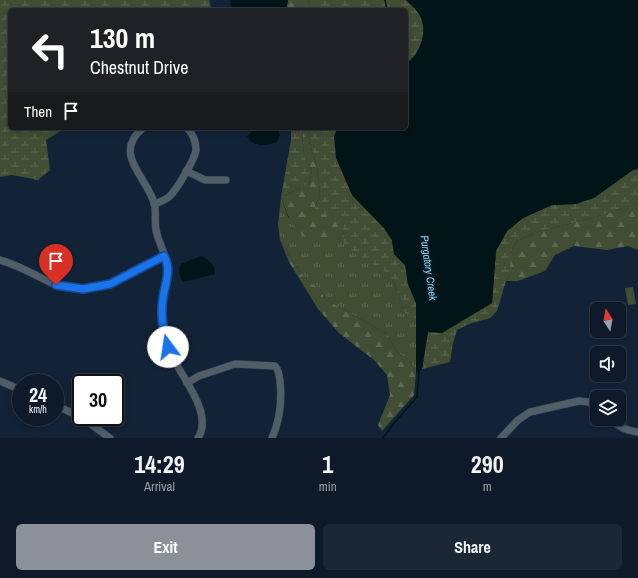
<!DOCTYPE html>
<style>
:root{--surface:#0e1a29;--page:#1c2735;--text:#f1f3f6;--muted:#9ba1a8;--line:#2e3846;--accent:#8c9099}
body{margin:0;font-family:"Archivo Narrow",sans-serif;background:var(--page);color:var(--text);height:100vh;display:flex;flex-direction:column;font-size:15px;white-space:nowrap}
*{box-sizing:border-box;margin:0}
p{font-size:13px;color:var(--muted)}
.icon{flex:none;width:22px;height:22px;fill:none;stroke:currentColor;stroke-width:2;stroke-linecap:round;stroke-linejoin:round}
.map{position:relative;height:438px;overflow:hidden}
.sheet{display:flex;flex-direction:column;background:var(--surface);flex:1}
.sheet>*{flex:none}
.guide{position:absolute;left:8px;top:8px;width:400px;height:122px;border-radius:6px;box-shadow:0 2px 6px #0003,0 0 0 1px var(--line);background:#202124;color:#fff;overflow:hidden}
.needle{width:26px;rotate:349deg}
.buttons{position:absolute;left:590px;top:302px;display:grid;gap:8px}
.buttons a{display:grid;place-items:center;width:36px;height:36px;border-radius:6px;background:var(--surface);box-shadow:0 2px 6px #0003,0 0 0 1px var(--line);font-size:20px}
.speed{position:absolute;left:12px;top:374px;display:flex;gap:8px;font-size:20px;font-weight:700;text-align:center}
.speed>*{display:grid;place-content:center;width:52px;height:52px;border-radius:50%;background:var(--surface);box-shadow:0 2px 6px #0003,0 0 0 1px var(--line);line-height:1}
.speed small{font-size:10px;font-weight:400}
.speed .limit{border:2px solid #111;border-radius:6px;background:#fff;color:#111}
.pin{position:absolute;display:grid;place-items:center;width:34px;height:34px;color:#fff;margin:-41px -17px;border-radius:50% 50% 50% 0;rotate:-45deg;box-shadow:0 0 4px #0007}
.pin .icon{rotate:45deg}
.me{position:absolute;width:44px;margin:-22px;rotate:346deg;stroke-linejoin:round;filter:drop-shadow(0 0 3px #0008)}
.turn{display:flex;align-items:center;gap:14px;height:84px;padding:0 16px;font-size:18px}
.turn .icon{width:52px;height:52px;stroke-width:2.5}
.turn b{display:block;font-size:28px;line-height:34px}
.then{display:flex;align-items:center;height:38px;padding:0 16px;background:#0003;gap:8px;font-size:15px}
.eta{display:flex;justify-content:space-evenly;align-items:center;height:68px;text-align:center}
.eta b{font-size:24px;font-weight:700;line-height:28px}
.primary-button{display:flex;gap:8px;margin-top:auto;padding:8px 16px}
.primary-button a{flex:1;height:46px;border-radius:6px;background:var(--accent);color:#fff;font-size:16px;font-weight:700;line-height:46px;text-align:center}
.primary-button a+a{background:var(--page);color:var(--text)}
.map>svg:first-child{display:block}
.grass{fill:url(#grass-tufts)}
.forest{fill:url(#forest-firs)}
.wetland{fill:url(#wetland-marsh)}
.park{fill:#414e33}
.water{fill:#011518}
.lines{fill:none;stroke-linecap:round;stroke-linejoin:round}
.stream{stroke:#011518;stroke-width:1.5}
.minor-casing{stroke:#303f52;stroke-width:8}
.minor{stroke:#505e67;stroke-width:7}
.route-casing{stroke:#114b97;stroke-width:10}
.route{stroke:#1a73e8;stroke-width:7}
.labels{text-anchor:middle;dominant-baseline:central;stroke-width:3;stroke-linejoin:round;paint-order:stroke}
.water-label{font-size:11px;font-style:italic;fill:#88d8e2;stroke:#0a192c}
</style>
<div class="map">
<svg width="638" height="438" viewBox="0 0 638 438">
<defs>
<pattern id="grass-tufts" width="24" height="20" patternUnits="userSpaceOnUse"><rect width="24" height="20" fill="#414e33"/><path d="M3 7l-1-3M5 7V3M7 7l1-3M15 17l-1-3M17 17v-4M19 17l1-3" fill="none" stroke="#5c6851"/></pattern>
<pattern id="forest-firs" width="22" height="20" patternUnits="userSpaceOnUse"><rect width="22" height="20" fill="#414e33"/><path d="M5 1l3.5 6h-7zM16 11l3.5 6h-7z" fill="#5c6851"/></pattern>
<pattern id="wetland-marsh" width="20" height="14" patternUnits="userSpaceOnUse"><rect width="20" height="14" fill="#414e33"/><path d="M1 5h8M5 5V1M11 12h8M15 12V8" fill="none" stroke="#5c6851"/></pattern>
</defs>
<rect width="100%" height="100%" fill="#132337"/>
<path class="grass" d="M281,197l7,20 22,21 34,-1 22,23 20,11 7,10 14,37h9v55l-7,-13 -11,-7 -11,-19 -62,-35 -5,-10 -17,-12 -23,-37 -2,-16z"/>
<g class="forest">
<path d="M288,0h20l2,10h-24z"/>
<path d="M303,128h6l-1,10 9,28 3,29 -6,14 16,4 13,13 1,11c-9,1 -26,3 -35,1 -17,-6 -22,-26 -28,-41l28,-13 3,-13 -7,-13 -3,-15z"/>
<path d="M638,203v47l-10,-4 -21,4 -33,-4 -19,9 -10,16 -27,10h-12l4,-7v-20l7,-13 17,-8 62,-16z"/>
<path d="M280,240l23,37 17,12 5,10 62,35 11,19 11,7 7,13 -2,22 -32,36 -4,-6 12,-30 -3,-20 -13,-15 -35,-27 -21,-24 -29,-47z"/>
</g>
<g class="wetland">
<path d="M0,0h209l3,10h-202v118h55l-19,12 4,30 -12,10 -26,-5 -12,2z"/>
<path d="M308,0h98c4,4 10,9 13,14 10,16 2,39 -13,50v-54h-96z"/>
<path d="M291,128h12l-1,15 3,15 7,13 -3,13 -28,13 10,-57z"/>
<path d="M309,128h29l-4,8 18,59 32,33 8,12 2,14 11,11 3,19 8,19v15h-9l-14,-37 -7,-9 -20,-12 -22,-15c1,-17 -3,-20 -14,-32l-7,1 -9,-5 6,-14 -3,-29 -9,-28z"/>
<path d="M638,169v34l-42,14 -62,16 -17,8 -7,13v20l-4,7 -9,30 -7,7 -21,6 -12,6 -4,13 -3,19 -28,7 6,-37 64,-29 4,-52 11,-20 16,-13 29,-13 24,-1 57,-34z"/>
</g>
<path class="park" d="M633,287l3,17 -8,1 -3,-17z"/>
<g class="water">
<path d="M230,0h58l-2,10h-54z"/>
<path d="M406,0h232v169l-5,1 -39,28 -18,6 -24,1 -29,13 -16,13 -11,20 -4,52 -50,30 -14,-1 -6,37 -6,4v-70l-8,-19 -3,-19 -11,-11 -2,-14 -8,-12 -32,-33 -16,-37 -2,-22 4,-8h68v-64c15,-11 23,-34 13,-50 -3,-5 -9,-10 -13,-14z"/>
<path d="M255,128h23l2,7 -3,7c-11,4 -24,6 -30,-6z"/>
<path d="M201,256c7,3 15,10 14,18l-32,8c-4,-5 -5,-13 -2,-18z"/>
</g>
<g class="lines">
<g class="stream">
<path d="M385,0l2,10"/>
<path d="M383,438l12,-16 22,-25 2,-26"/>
</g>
<g class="minor-casing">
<g id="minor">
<path d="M143,128c-33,27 8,52 12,79 1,9 -1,18 2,27 3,12 10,23 11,35 1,10 -4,19 -5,30 -3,21 1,42 11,61 11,21 39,55 24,78"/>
<path d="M186,171l19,9h21"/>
<path d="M154,204c6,-2 12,-4 16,-8 7,-7 25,-37 26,-46 0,-9 -3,-16 -9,-22"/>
<path d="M0,260c19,5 36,16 54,24 39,15 77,-9 110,-29"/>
<path d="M0,381l21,9"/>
<path d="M187,383l12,-7 36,-12 40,2c4,4 4,9 5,15 2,19 0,39 -8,57"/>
<path d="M55,405l26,12 29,21"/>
<path d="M611,419c7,8 17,12 27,13"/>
<path d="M501,438l17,-18 12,-8 49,-11 9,1 9,4"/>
</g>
</g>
<use href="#minor" class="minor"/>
</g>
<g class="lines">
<g class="route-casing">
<path id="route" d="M56,285l27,4 27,-5 54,-28c8,14 1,27 -1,42 -3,17 0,33 5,49"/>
</g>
<use href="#route" class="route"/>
</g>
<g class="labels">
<g class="water-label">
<text transform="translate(429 268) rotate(82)">Purgatory Creek</text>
</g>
</g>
</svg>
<div class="buttons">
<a><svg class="needle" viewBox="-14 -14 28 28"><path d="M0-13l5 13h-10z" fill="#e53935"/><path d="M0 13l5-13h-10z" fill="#9ba1a8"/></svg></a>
<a><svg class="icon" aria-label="sound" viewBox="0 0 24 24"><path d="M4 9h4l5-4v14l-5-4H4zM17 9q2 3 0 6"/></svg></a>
<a><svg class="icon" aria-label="layers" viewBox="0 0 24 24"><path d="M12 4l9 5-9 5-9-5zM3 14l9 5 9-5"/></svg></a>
</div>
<div class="speed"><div>24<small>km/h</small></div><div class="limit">30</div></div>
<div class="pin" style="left:56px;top:285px;background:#d93025"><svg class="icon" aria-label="arrive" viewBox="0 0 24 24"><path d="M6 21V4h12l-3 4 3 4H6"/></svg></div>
<svg class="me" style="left:168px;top:347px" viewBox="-20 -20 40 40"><circle r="19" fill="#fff"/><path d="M0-13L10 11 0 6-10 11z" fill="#1a73e8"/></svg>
<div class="guide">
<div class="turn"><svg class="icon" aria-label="left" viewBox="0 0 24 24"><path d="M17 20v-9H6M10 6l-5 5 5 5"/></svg><div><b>130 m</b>Chestnut Drive</div></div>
<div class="then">Then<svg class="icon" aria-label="arrive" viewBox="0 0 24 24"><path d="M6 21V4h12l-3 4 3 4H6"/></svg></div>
</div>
</div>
<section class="sheet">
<div class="eta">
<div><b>14:29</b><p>Arrival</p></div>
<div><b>1</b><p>min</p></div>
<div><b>290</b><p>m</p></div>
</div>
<div class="primary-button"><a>Exit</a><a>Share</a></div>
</section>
